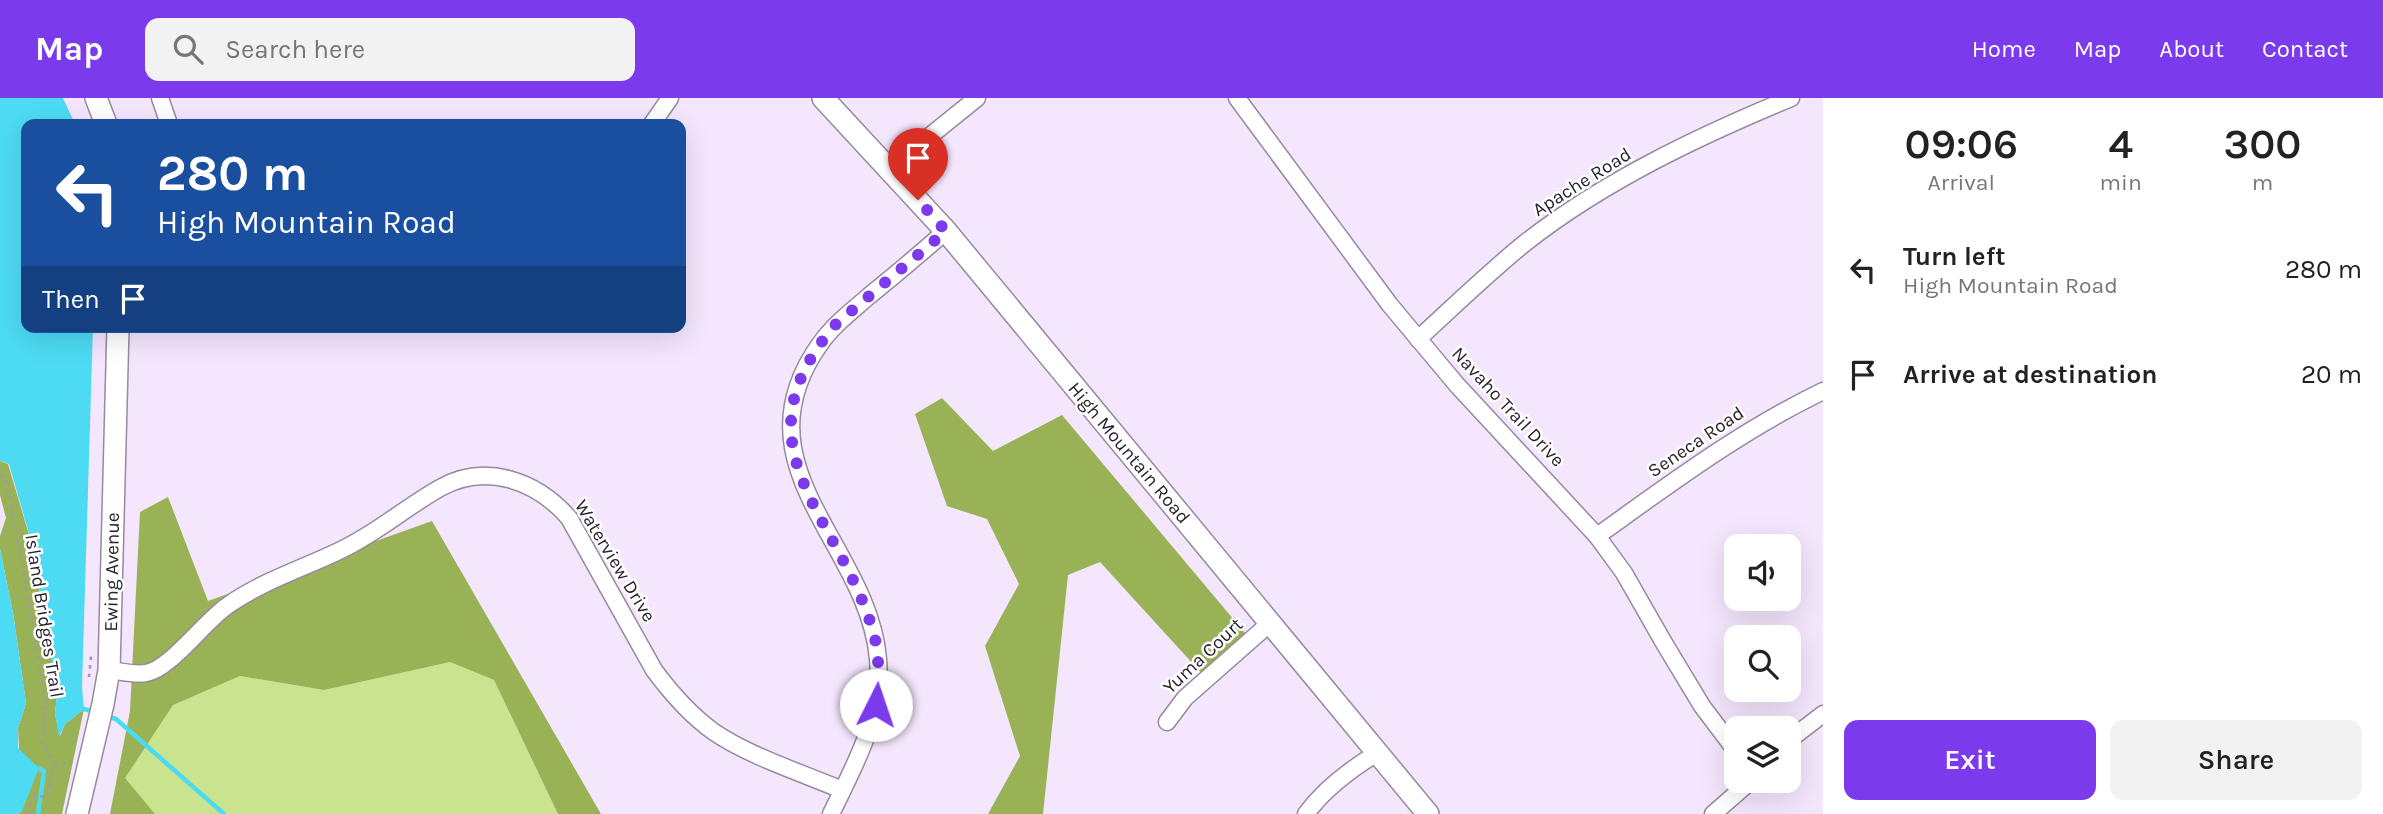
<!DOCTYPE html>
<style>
:root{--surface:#fff;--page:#f2f2f2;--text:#222;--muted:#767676;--accent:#7c3aed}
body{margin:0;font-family:Karla,sans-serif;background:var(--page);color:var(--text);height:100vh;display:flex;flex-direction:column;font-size:26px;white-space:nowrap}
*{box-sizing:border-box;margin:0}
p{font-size:23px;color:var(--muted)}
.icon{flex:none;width:38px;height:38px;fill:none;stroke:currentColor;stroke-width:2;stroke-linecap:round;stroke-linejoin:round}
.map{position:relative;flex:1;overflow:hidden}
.details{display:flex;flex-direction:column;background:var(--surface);width:560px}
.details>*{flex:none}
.guide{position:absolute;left:21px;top:21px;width:665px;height:214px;border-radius:14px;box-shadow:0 7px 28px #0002;background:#1a4fa0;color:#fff;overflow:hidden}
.fabs{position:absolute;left:1724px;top:436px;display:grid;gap:14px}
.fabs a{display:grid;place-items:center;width:77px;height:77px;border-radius:14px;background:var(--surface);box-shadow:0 7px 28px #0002;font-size:35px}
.pin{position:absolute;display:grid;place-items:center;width:60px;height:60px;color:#fff;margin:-72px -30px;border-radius:50% 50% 50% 0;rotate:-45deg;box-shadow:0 0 7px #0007}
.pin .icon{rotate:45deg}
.me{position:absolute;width:77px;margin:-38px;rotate:4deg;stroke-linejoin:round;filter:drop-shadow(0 0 5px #0008)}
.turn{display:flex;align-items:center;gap:24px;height:147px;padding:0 21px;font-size:32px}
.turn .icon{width:91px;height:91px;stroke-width:2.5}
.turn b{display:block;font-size:49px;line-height:60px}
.then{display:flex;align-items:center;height:66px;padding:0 21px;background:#0003;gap:14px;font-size:26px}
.eta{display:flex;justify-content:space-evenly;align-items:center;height:119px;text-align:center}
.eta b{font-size:42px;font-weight:600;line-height:49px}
.primary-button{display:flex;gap:14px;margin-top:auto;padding:14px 21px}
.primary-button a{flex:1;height:80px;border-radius:14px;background:var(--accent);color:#fff;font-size:28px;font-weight:600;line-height:80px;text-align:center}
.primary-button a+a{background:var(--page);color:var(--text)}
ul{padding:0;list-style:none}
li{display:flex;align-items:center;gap:21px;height:105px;padding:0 21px}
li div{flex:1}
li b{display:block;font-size:26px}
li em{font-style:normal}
header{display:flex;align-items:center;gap:42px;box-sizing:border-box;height:98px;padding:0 35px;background:var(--accent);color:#fff}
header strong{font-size:33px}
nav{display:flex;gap:38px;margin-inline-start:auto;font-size:24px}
.search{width:490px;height:63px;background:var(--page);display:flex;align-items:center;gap:18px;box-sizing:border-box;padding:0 24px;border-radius:14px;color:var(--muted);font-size:26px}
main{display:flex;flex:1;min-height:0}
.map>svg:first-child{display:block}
.green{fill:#c9e38f}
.forest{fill:#98b255}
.water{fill:#4ddbf4}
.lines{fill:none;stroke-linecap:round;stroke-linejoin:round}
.stream{stroke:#4ddbf4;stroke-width:4.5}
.minor-casing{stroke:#968a9f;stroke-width:19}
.major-casing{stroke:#968a9f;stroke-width:24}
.path{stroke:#a298a9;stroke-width:2.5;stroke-dasharray:3.5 5;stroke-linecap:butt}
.minor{stroke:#fff;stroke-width:16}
.major{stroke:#fff;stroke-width:21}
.route{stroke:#7c3aed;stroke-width:12;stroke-dasharray:0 21.6}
.labels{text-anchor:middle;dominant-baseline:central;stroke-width:5;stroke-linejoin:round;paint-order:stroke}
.street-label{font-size:19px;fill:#28232b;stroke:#fff}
</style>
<header>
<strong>Map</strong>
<div class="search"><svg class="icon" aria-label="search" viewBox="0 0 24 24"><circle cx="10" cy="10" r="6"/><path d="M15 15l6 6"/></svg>Search here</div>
<nav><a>Home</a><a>Map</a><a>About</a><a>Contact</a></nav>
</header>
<main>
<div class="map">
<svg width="1823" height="716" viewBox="0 0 1823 716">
<rect width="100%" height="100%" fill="#f4e6fd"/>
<path class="green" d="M450,564l44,18 64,134h-403l-31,-36 48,-73 68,-29 84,14z"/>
<g class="forest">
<path d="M942,300l51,53 69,-36 188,224 -45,38 -105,-115 -32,13 -25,239h-55l32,-58 -35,-110 34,-62 -32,-65 -40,-13 -32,-92z"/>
<path d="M0,363l8,3 30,101 3,46 10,32 2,39 4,12 -2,20 5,22 5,-12 19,-15 -22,105h-44l4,-3 -4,-83 8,-25 -13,-90 -13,-64v-13l6,-18 -6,-23z"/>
<path d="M168,399l40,104 224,-80 169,293h-43l-64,-134 -44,-18 -126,28 -84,-14 -67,29 -48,73 30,36h-45l20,-103 10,-199z"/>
</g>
<g class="water">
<path d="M0,0h63l12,26h-49v203h67l-11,360 2,22 -19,15 -6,13 -4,-23 2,-20 -4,-12 -2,-39 -10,-32 -3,-46 -29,-101 -9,-3z"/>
<path d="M0,451l13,64 13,90 -8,25v20l21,20 -17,43 -4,3h-18z"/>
</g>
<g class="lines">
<g class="stream">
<path d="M84,611l12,3"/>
<path d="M107,618l9,3 108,95"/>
<path d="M38,716l6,-43 -5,-3"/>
</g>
<g class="minor-casing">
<g id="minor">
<path d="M160,0l9,26"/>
<path d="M1237,0l153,207 67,80 140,151 27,37 40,70 38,63 34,45"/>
<path d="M652,26l18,-26"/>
<path d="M889,71l88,-71"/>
<path d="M1418,241c35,-32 70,-66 107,-96 79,-62 174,-107 266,-145"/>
<path d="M1597,438c73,-52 145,-106 226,-145"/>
<path d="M109,572c11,1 25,5 37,3 23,-3 58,-51 81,-67 35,-25 75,-37 114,-56 36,-17 65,-43 99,-62 46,-26 97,-7 129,30l85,152c17,23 36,45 60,62 35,24 88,41 128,58"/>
<path d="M1167,624l18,-24 85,-75"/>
<path d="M1788,643l35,-27"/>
<path d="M831,716c24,-50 52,-98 47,-155 -9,-114 -145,-193 -58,-315 13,-19 32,-33 49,-48 26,-21 52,-43 77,-65"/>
<path d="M1306,716c18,-25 45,-45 71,-61"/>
<path d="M1713,716l39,-34"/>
</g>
</g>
<g class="major-casing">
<g id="major">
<path d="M96,0l10,26"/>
<path d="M823,0l123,133 482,583"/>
<path d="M77,716l26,-110 6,-34 9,-343"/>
</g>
</g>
<g class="path">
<path d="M0,377l7,5 39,220 -4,44 12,18"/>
<path d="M89,579l2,-21"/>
<path d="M26,716l9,-18 12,1 7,-35 17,3"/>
</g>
<use href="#minor" class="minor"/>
<use href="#major" class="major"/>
</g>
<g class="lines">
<path class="route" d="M876,607c3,-25 4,-50 -3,-74 -33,-115 -143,-185 -37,-307l110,-93 -28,-31"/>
</g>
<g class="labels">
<g class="street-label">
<text transform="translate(1582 84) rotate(-32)">Apache Road</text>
<text transform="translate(1508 309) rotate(47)">Navaho Trail Drive</text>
<text transform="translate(1696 344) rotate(-34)">Seneca Road</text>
<text transform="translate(1129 355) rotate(50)">High Mountain Road</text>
<text transform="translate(615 463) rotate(59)">Waterview Drive</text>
<text transform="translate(112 474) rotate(-89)">Ewing Avenue</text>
<text transform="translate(44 518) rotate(81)">Island Bridges Trail</text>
<text transform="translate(1203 558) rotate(-43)">Yuma Court</text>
</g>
</g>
</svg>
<div class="fabs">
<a><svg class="icon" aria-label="sound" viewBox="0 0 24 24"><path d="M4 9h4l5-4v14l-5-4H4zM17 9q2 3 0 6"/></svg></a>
<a><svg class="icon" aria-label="search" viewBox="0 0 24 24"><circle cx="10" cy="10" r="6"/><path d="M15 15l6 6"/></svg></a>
<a><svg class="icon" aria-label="layers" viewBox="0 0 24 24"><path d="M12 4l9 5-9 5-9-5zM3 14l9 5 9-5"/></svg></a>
</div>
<div class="pin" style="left:918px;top:102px;background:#d93025"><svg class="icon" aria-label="arrive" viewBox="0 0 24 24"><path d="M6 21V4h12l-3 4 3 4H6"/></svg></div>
<svg class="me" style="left:876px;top:607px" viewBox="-20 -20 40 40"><circle r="19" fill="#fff"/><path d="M0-13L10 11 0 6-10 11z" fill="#7c3aed"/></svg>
<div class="guide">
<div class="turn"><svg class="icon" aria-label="left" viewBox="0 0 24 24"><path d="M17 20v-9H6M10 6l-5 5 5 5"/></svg><div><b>280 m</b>High Mountain Road</div></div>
<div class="then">Then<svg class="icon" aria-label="arrive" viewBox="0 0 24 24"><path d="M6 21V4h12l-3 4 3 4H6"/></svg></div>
</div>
</div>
<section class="details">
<div class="eta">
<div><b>09:06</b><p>Arrival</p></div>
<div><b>4</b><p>min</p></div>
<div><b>300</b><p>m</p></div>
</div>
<ul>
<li><svg class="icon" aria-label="left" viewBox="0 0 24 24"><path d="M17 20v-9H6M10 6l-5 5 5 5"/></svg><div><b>Turn left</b><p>High Mountain Road</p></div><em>280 m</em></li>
<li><svg class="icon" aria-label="arrive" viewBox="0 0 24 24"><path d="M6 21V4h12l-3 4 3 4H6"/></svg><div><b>Arrive at destination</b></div><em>20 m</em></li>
</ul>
<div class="primary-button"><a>Exit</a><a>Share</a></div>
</section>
</main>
